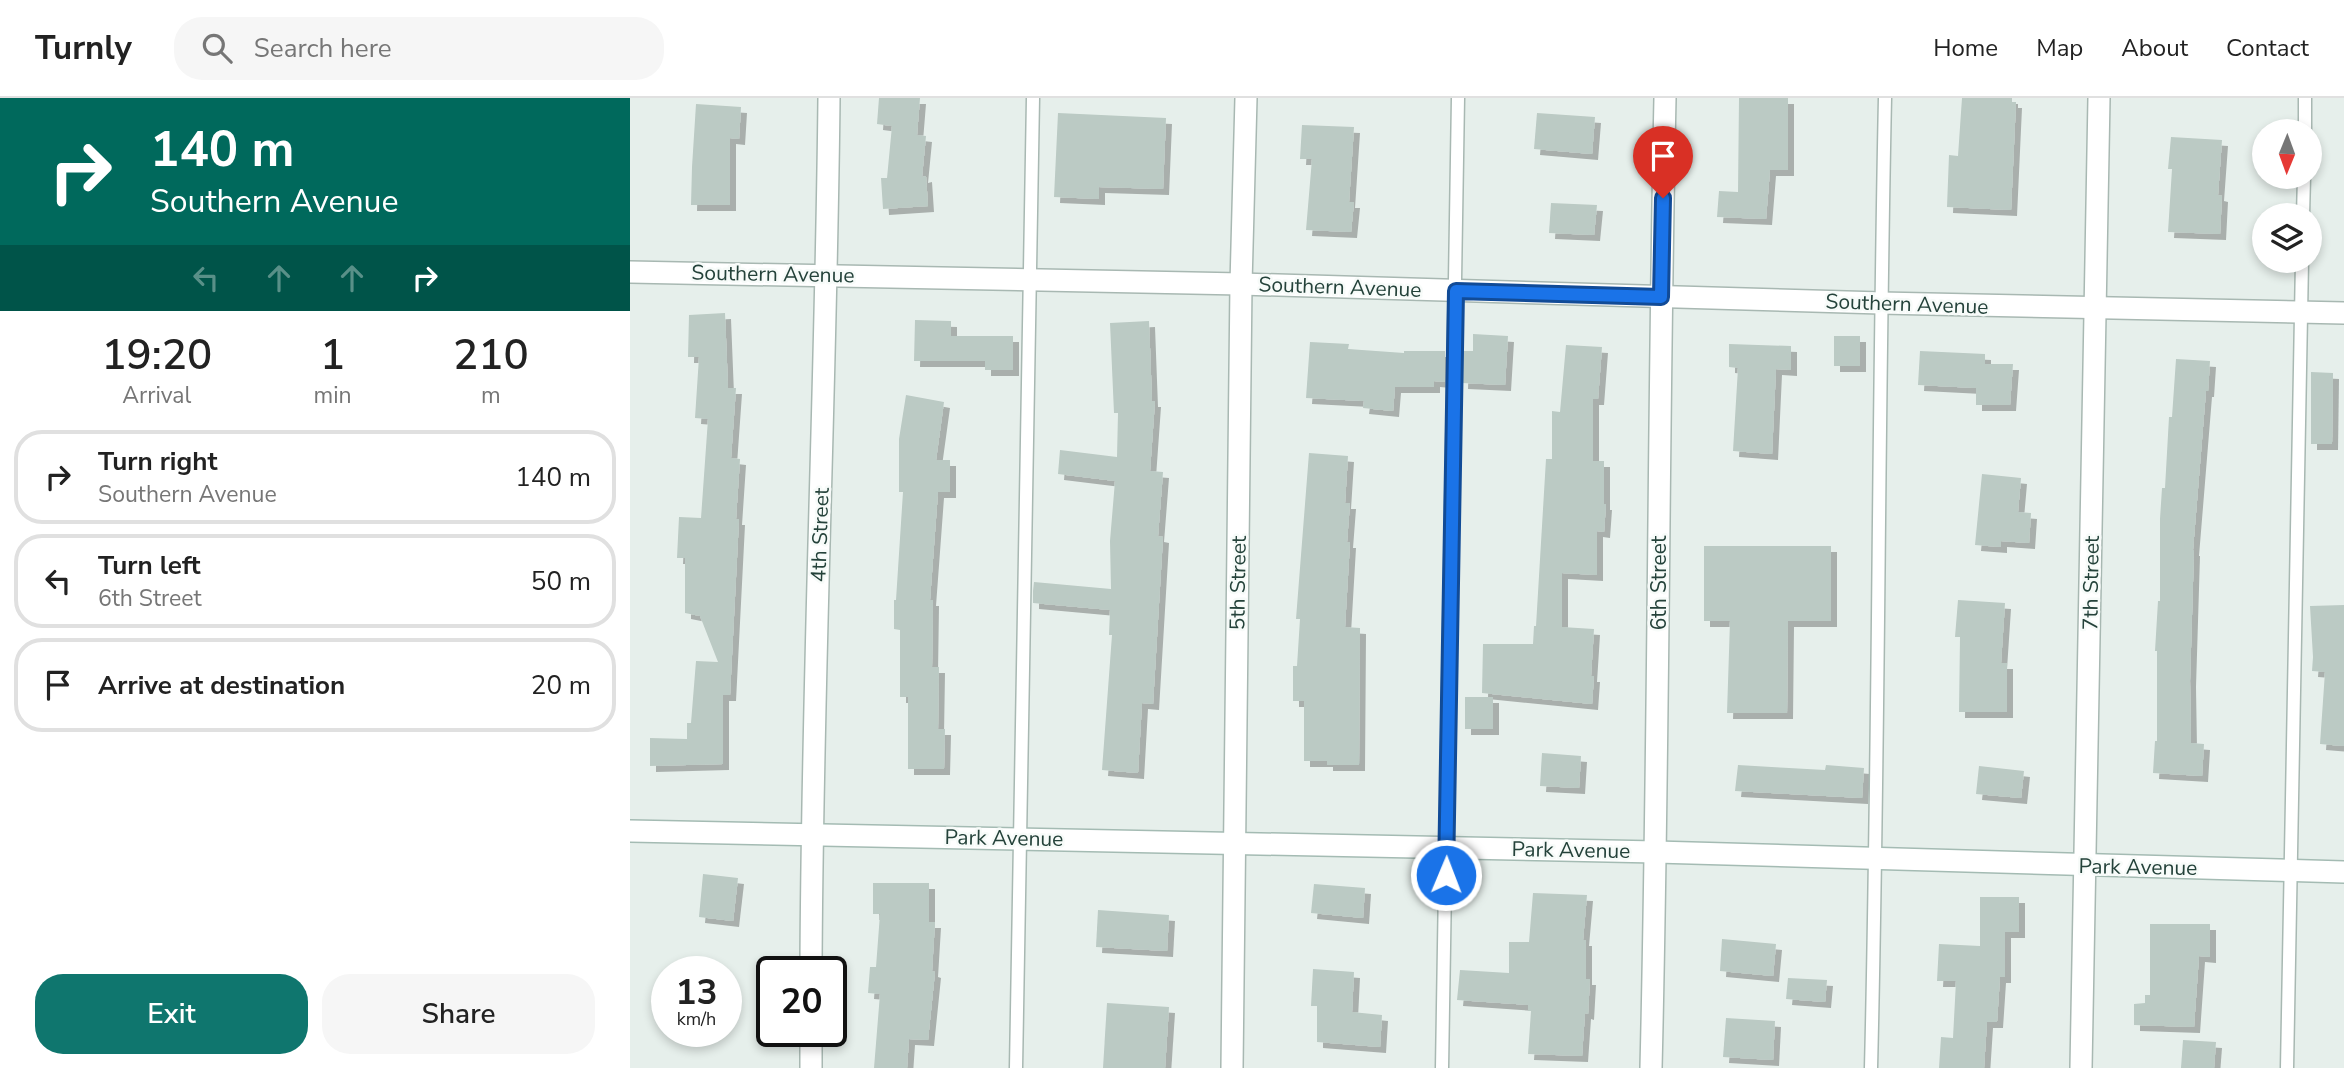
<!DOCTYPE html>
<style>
:root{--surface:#fff;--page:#f6f6f6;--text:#222;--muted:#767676;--line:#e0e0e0;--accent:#0f766e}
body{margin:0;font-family:"Nunito Sans",sans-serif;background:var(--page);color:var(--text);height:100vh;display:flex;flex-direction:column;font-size:26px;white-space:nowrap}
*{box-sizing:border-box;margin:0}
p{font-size:23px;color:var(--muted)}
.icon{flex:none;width:38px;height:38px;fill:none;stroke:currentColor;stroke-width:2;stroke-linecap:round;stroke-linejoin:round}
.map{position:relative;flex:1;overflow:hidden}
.panel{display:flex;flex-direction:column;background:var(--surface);width:630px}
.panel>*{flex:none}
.hud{background:#00695c;color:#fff;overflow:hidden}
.needle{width:46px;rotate:181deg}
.fabs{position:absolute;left:1622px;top:21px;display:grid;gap:14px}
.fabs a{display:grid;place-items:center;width:70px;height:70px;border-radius:50%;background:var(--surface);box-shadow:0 4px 10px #0003;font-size:35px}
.speed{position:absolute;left:21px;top:858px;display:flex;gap:14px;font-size:35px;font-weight:700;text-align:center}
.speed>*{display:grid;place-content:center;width:91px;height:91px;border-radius:50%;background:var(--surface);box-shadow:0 4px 10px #0003;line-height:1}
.speed small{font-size:18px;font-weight:400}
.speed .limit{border:4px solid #111;border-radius:10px;background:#fff;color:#111}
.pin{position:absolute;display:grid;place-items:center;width:60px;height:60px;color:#fff;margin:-72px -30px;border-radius:50% 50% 50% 0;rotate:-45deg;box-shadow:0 0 7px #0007}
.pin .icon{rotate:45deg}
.me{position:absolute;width:77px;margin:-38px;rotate:1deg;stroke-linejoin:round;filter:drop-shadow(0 0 5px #0008)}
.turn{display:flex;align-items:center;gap:24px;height:147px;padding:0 35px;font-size:32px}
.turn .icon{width:91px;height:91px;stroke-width:2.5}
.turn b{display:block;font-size:49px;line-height:60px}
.lanes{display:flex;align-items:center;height:66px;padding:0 35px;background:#0003;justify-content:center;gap:35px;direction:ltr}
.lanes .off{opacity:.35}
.eta{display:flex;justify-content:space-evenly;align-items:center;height:119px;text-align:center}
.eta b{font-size:42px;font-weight:600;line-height:49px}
.button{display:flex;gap:14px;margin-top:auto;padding:14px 35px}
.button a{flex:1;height:80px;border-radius:28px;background:var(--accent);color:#fff;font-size:28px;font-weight:600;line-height:80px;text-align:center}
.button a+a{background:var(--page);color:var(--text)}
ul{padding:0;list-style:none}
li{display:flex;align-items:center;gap:21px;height:94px;margin:0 14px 10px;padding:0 21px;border:4px solid var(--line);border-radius:28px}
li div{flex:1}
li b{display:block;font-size:26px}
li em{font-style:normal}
header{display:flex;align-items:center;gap:42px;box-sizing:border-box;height:98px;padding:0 35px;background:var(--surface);border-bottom:2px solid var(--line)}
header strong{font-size:33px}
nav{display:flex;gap:38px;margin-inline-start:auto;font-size:24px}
.search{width:490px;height:63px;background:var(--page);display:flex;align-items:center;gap:18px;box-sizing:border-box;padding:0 24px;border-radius:28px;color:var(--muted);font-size:26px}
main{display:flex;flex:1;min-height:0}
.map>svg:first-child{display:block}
.building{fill:#bbcac4;filter:url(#shadow)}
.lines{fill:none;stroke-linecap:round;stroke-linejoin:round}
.lane-casing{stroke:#a8b8b2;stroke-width:15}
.street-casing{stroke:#a8b8b2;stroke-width:24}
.secondary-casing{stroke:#a4bbb3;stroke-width:24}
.lane{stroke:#fff;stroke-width:12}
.street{stroke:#fff;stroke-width:21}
.secondary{stroke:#fff;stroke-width:21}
.route-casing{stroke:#114b97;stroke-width:18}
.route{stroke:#1a73e8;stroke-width:12}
.labels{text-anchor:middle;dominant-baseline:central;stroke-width:5;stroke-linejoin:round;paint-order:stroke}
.street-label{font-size:21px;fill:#24423a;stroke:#f7fbf9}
</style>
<header>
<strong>Turnly</strong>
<div class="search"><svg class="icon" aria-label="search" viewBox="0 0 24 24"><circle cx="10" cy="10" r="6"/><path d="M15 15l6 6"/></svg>Search here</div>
<nav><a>Home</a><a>Map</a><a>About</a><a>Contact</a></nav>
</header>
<main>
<section class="panel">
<div class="hud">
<div class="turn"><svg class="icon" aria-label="right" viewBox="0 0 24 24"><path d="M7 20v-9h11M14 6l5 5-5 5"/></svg><div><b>140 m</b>Southern Avenue</div></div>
<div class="lanes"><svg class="icon off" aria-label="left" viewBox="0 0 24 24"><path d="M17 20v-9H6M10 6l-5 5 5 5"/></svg><svg class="icon off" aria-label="ahead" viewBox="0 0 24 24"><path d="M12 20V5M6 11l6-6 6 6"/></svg><svg class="icon off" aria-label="ahead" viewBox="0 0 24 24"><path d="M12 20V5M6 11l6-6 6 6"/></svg><svg class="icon" aria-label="right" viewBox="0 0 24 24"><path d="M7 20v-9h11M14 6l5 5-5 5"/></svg></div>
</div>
<div class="eta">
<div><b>19:20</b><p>Arrival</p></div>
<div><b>1</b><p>min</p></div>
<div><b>210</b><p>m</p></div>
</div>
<ul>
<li><svg class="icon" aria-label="right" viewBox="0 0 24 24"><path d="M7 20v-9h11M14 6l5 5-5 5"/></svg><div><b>Turn right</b><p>Southern Avenue</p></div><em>140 m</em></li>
<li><svg class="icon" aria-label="left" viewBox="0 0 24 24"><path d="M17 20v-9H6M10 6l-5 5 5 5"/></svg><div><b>Turn left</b><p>6th Street</p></div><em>50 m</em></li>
<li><svg class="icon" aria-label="arrive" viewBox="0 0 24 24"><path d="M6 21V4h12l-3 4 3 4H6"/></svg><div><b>Arrive at destination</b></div><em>20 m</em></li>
</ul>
<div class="button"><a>Exit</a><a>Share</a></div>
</section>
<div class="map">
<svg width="1714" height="970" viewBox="0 0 1714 970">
<defs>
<filter id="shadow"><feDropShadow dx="6" dy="6" stdDeviation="0" flood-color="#0004"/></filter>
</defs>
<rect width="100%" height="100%" fill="#e6efeb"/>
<g class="building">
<path d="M249,0h41l-3,37 9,1 -4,41 4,-1 2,30 -45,3 -2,-31h6l5,-52 -15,-2z"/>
<path d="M1109,0h49v72h-18l-4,49 -49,-2 2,-26 19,1z"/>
<path d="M1332,0h50v4h4l-5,108 -64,-3 2,-52 9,1z"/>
<path d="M66,6l45,3 -2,32 -9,-1v67h-39l1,-38z"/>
<path d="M428,15l108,5 -3,71 -64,-2v12l-45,-2z"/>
<path d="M907,15l58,4 -3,37 -58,-5z"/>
<path d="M672,27l52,2 -5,75h5l-3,30 -45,-2 6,-71h-12z"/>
<path d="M1541,39l51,3 -4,55 4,1 -2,38 -52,-2 4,-63h-4z"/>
<path d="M921,105l46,2 -3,30 -45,-2z"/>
<path d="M95,215l3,75h8l-5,70 9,1 -4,60h3l-9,176h-7v69l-73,2v-28l37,1v-16h4l5,-62 22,1 -18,-46 -15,-3v-55h-8l2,-41 22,1 7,-99 -13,-1 4,-61h-11l1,-42z"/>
<path d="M285,222l36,1v15h62v34h-28v-9h-71z"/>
<path d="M519,223l3,80h3l-5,70 13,1 -5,64 5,1 -10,167 -11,-1 -4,70 -36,-3 10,-135h-3l1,-25 -77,-7v-12l1,-9 77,7 -1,-48 5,-60 -57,-7 2,-24 57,7 1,-44h-4l-4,-90z"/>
<path d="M843,236l35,2 -3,49 -43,-2 1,-32h10z"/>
<rect x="1204" y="238" width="26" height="30"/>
<path d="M680,244l39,2 -1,5 56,4v-2h41v31l-11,-1v6h-39l-2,24 -30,-3 1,-7 -58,-3z"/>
<path d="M1099,246l62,2v24l-15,-1 -4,85 -39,-3 5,-83 -9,-1z"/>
<path d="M936,247l36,2 -4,52h-5v62h11v43h2l-2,28 -7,-1v44l-35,-2v54l32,2 -3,47h3l-2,28 -110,-11 1,-49h50l1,-18h2l10,-167h6v-48l8,1z"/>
<path d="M1290,253l65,3v10h28l-3,41h-34v-17l-58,-3z"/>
<path d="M1546,261l34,2 -2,30h-2l-13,159h1l-4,131 1,62 13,1 -2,32 -49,-3 2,-32h2v-90h-2l3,-50h2v-82l2,-31h3l4,-71h3z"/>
<path d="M1681,274l22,1 -1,71h-21z"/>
<path d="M276,297l38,7 -8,58h14v32h-12l-8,108h3l-1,67h7l-1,62h7l-1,40h-36v-72h-8v-67l-6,-1v-29h2l7,-108h-4v-53z"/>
<path d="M679,355l39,3 -3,47h5l-3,39h3l-5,85 15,1 -1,137h-32v-4h-23v-60h-11v-35h4l3,-47h-4z"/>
<path d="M1352,376l39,4 -3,34 13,1 -2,30 -28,-2v6l-26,-2z"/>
<path d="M1074,448h127v75h-43l-1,92h-60l3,-92h-26z"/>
<path d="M1328,502l47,3 -4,60h6v49h-48l1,-75h-5z"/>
<path d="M1714,507v141l-24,-2 5,-72 -13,-1 1,-14 -3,-51z"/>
<rect x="835" y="599" width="28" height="32"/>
<path d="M912,655l39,3 -2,32 -39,-2z"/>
<path d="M1108,667l87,5 1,-5 38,3 -2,30 -127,-7z"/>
<path d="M1349,668l45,5 -3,27 -45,-4z"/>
<path d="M73,776l35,4 -5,43 -34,-4z"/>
<path d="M243,785h56v39h6l-3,49 3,1 -7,68 -19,-1 -2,29h-33l6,-74 -12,-1 2,-26h6l4,-53h-7z"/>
<path d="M684,786l51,4 -2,30 -52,-5z"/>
<path d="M903,795l54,2 -4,45h3v39h4l-2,35 -3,-1 -3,43 -54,-2 3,-43h-3v-6l-71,-5 3,-30 49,3v-31h20z"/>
<path d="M1350,799h39v35h-14v45h-5l-3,45h-10l-3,46h-45l2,-31 12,1 3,-57h-19l2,-37 41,2z"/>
<path d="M468,812l71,5 -2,36 -71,-4z"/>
<path d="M1520,826h60v33l-11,-1 -5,71 -60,-2v-21l11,-1v-8h5z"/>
<path d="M1092,841l54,5 -3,32 -53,-5z"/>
<path d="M683,871l41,3 -2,40 30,3 -2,32 -63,-5v-36h-6z"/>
<path d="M1158,880l39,2 -2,22 -39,-3z"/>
<path d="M477,905l62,4 -4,61h-62z"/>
<path d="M1096,920l49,3 -2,39 -50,-3z"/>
<path d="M1553,942l33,2 -2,26h-33z"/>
</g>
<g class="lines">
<g class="lane-casing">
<g id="lane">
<path d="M1675,33v-33"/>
<path d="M1673,117l1,-38"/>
<path d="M386,970l17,-970"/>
<path d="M812,970l16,-970"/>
<path d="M1241,970c8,-323 7,-647 14,-970"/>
<path d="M1657,970l15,-807"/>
</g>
</g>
<g class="street-casing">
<g id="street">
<path d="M0,174l611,12 640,19 463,10"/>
<path d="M181,873c1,-291 15,-582 18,-873"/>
<path d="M181,970v-37"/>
<path d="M602,970l9,-784 5,-186"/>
<path d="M1021,970c8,-323 7,-647 14,-970"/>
<path d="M1451,970l18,-970"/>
</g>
</g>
<g class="secondary-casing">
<path id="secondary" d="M0,733l1026,21 688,20"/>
</g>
<use href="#lane" class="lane"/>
<use href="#street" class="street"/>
<use href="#secondary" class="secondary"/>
</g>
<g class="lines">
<g class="route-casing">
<path id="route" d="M816,777l10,-584 205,6 2,-99"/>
</g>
<use href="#route" class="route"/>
</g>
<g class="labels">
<g class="street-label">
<text transform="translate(143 176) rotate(1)">Southern Avenue</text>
<text transform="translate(710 189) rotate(2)">Southern Avenue</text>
<text transform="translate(1277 206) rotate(2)">Southern Avenue</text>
<text transform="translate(190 437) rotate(-88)">4th Street</text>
<text transform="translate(608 485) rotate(-89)">5th Street</text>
<text transform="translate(1029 485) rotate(-90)">6th Street</text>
<text transform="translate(1461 485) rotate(-89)">7th Street</text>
<text transform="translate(374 740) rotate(1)">Park Avenue</text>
<text transform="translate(941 752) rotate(1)">Park Avenue</text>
<text transform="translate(1508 769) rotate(1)">Park Avenue</text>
</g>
</g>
</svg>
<div class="fabs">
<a><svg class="needle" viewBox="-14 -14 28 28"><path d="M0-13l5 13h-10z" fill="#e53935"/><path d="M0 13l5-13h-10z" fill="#767676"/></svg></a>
<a><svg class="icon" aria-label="layers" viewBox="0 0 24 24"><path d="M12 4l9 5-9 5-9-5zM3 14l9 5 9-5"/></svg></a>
</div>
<div class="speed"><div>13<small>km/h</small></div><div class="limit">20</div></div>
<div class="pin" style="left:1033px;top:100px;background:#d93025"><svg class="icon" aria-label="arrive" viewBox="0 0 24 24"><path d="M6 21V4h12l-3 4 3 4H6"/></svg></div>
<svg class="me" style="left:816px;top:777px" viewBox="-20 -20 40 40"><circle r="17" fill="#1a73e8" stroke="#fff" stroke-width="3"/><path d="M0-11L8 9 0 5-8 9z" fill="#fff"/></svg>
</div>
</main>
